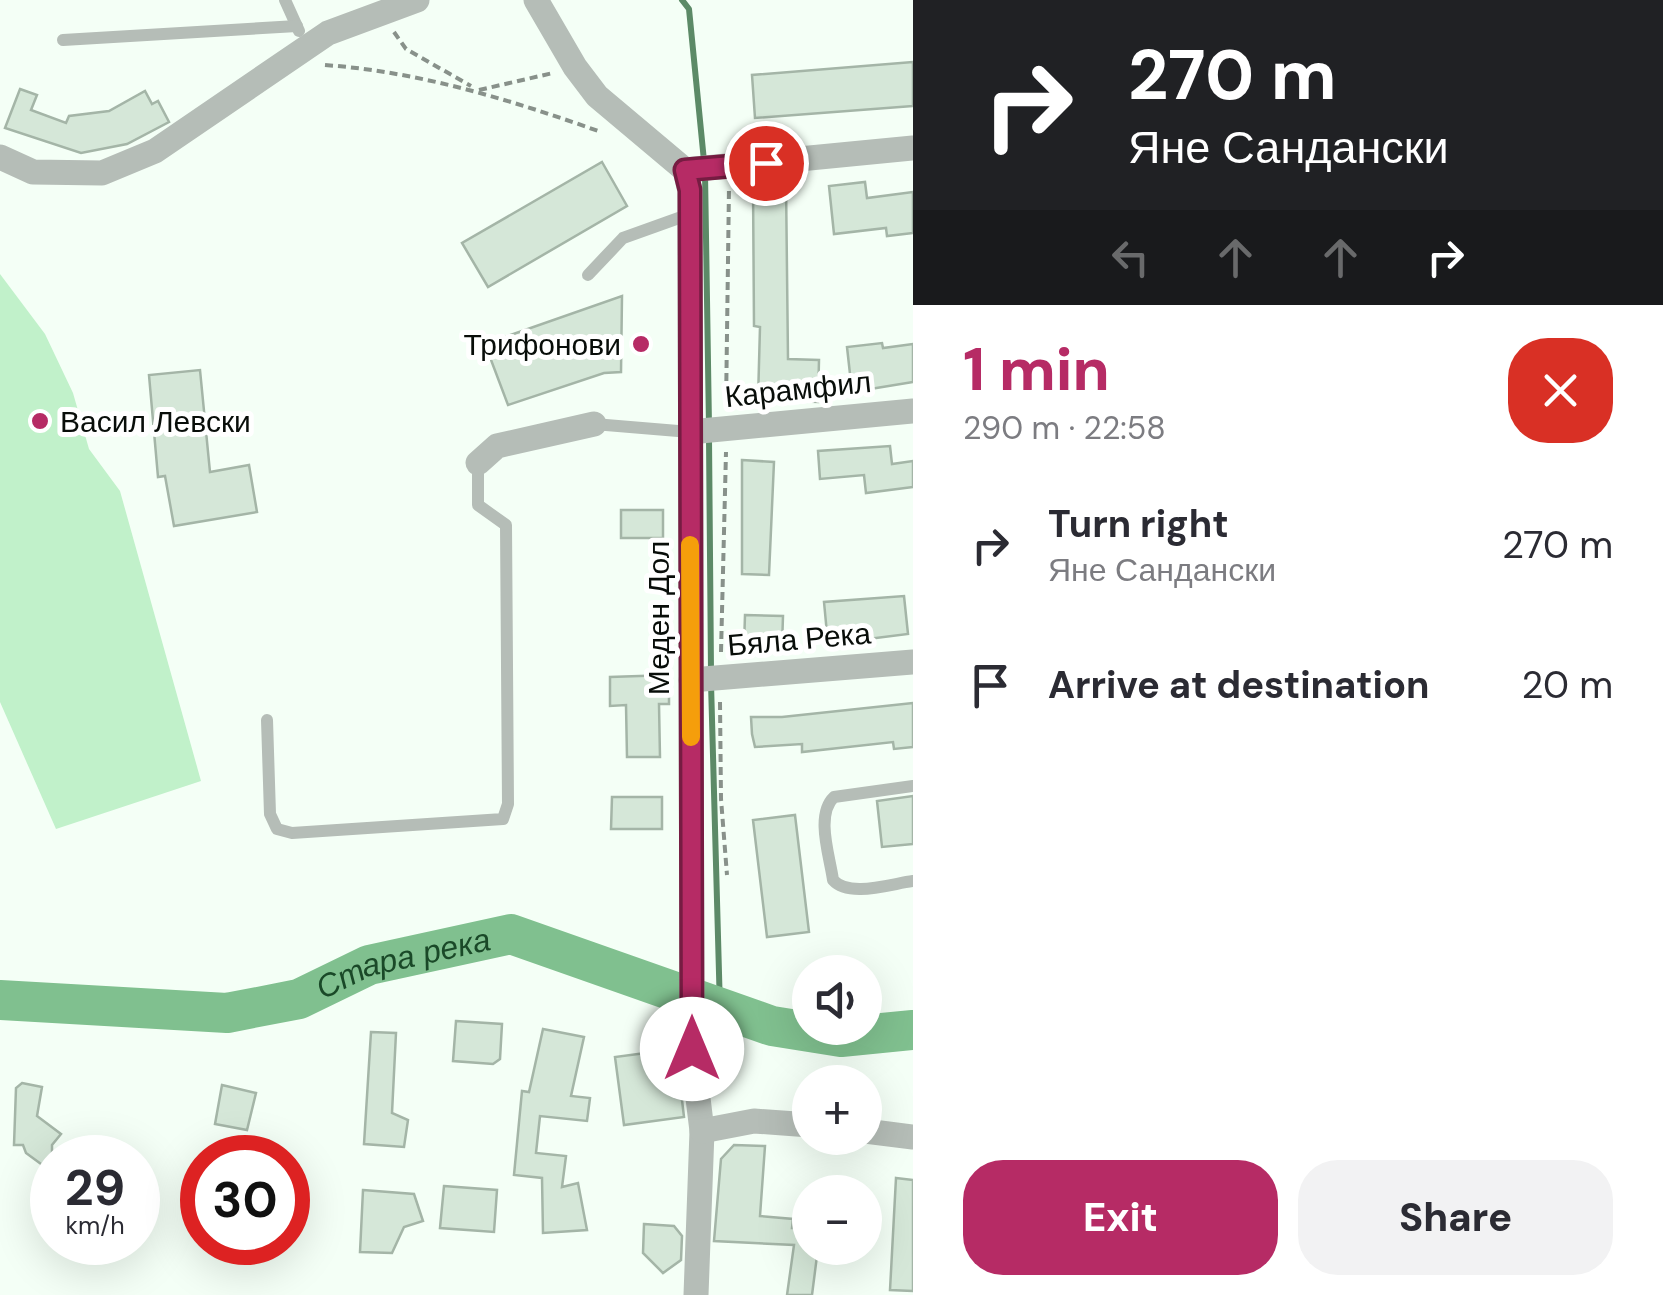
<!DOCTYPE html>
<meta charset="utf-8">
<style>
:root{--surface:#fff;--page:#f2f2f3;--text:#2b2b33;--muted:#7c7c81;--accent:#b62b65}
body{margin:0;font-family:"DM Sans",sans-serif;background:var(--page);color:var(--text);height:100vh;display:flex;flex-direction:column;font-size:38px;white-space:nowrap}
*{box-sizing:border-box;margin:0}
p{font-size:32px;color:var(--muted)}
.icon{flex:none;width:55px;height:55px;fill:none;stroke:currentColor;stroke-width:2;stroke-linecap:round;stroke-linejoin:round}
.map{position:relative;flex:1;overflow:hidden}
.sheet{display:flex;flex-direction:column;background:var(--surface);width:750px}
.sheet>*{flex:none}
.hud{background:#202124;color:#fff;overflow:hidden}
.controls{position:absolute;left:792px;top:955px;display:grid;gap:20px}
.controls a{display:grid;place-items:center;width:90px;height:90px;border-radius:50%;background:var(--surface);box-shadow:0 10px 40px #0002;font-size:50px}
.speed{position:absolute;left:30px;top:1135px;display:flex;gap:20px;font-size:50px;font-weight:700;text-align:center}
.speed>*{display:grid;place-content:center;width:130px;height:130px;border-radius:50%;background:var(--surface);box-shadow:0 10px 40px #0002;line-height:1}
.speed small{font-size:25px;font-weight:400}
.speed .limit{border:15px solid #d22;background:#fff;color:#111}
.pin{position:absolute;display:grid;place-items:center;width:85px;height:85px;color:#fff;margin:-42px;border:5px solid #fff;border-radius:50%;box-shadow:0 2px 10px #0007}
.me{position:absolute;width:110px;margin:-55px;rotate:0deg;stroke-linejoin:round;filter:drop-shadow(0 0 8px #0008)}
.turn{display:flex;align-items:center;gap:35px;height:210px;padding:0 50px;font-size:45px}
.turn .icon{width:130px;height:130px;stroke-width:2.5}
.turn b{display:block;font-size:70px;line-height:85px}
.lanes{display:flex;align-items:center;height:95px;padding:0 50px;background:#0003;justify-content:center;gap:50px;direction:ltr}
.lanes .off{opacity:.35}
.round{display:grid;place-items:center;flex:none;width:105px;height:105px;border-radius:40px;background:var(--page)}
.headline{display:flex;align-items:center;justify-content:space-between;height:170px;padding:0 50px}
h1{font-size:60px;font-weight:800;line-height:75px;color:var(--accent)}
.button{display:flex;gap:20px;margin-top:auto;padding:20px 50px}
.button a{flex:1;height:115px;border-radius:40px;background:var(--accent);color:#fff;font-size:40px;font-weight:800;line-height:115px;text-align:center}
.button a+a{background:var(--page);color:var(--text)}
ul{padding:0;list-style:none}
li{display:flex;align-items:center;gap:30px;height:140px;padding:0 50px}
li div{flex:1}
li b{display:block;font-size:38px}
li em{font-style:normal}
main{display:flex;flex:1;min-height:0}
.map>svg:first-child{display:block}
.green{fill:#c1f1ca}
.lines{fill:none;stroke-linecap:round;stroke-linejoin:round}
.stream{stroke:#5c8a67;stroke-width:6}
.river{stroke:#80c08f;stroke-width:40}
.building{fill:#d5e7d8;stroke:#a4b5a7;stroke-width:2.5}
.path{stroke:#88918a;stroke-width:4;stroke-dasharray:8 5;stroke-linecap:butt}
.service{stroke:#b5bdb7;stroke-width:12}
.minor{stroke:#b5bdb7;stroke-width:25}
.route-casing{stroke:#761c42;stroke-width:25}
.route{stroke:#b62b65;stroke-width:18}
.slow{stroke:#f59e0b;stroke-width:18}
.poi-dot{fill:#b62b65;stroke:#fff;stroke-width:4}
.labels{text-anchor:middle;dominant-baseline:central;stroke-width:10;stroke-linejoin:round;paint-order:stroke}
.poi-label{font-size:30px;fill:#080d09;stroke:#fff;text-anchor:end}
.street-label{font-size:30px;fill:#080d09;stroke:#fff}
.water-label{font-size:32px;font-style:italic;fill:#1a4928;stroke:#fff}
</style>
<main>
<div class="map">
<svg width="913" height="1295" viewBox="0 0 913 1295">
<rect width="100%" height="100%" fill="#f4fff6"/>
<path class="green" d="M0,274l45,60 28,59 16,56 31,42 81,290 -145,48 -56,-127z"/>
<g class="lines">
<g class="stream">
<path d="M682,0l7,9 15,152"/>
<path d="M705,173l4,253"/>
<path d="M709,438l2,233"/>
<path d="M711,683l9,326"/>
</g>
<path class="river" id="s1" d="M0,1000l227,13 72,-14 70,-34 142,-31 261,92 69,11 72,-7"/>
</g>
<g class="building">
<path d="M913,62v44l-158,12 -3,-43z"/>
<path d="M20,89l17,6 -6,15 35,13 3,-7 40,-5 36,-20 7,13 6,-3 11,21 -42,22 -46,9 -76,-25z"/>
<path d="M602,162l25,44 -139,81 -26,-44z"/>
<path d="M865,182l2,16 46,-6v41l-26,3 -1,-8 -52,6 -5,-48z"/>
<path d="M786,183l2,176 31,1 -1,42 -60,-2 2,-73 -6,-1 -1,-141z"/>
<path d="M622,296l-1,76 -17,1 -96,32 -23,-61z"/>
<path d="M882,343l1,5 30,-4v38l-61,10 -5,-45z"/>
<path d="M200,370l10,102 39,-7 8,47 -83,14 -9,-50 -7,1 -9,-102z"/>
<path d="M890,446l2,18 21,-3v26l-47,6 -2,-18 -44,4 -2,-28z"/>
<path d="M742,460l32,2 -5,113 -27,-1z"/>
<rect x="621" y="510" width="42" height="28"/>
<path d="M904,596l4,38 -80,10 -4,-42z"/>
<path d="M745,615l38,1 -1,31 -38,-1z"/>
<path d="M669,675v29h-10l1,53h-33l-1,-52 -16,1v-29z"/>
<path d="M913,703v44l-19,2 -1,-7 -91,10v-8l-47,3 -3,-13 -1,-17h31z"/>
<path d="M913,796v48l-31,3 -5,-46z"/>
<path d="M612,797h50v32h-51z"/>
<path d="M795,815l14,117 -42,5 -14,-117z"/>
<path d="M456,1021l46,3 -2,35 -7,5 -40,-3z"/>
<path d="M543,1029l41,8 -13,59 19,2 -3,23 -47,-5 -4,37 30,3 -4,31 16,-4 9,47 -44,3 -1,-55 -28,-3 8,-84 7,1z"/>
<path d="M371,1032l25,1 -4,80 16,7 -4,27 -40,-3z"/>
<path d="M676,1049l8,68 -60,8 -9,-68z"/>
<path d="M22,1083l20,4 -5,29 24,18 -9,11v27l-26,-19 -3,-8h-9l2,-57z"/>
<path d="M222,1085l34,8 -9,37 -32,-6z"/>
<path d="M734,1145l31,1 -5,70 33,3 -1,9h4l3,-23 11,1v42h8l-6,47h-25l7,-50 -80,-4 7,-82z"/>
<path d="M896,1178l17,2v111l-23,-1z"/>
<path d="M444,1186l53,4 -3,42 -54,-4z"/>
<path d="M363,1190l51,4 9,27 -19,6 -12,26 -32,-1z"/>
<path d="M644,1224l30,2 8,10 -1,24 -18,13 -20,-20z"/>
</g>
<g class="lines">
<g class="path">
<path d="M394,32l12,17 65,37"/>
<path d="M325,65c96,7 186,35 276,67"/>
<path d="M479,90l74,-17"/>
<path d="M726,407l3,-220"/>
<path d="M721,652l5,-200"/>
<path d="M720,702l1,97 6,76"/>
</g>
<g class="service">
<path d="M285,0l14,31"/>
<path d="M63,40l234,-14"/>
<path d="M588,275l35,-37 67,-24"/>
<path d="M594,424l96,8"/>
<path d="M267,720l3,94 7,15 15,4 211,-14 5,-15 -2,-279 -28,-20v-42"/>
<path d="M913,786l-79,11c-19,18 -4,60 -1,83 16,18 57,4 80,1"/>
</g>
<g class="minor">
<path d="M536,0l39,67 22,29 88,74 5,21 2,858 10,82 -6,164"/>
<path d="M0,157l33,15 69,1 53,-22 173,-118 89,-33"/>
<path d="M685,170l228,-22"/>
<path d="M690,432l223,-21"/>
<path d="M478,463l19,-17 97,-22"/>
<path d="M691,680l222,-18"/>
<path d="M702,1131l52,-10 56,4"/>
<path d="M865,1131l48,6"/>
</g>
</g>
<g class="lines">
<g class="route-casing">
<path id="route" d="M692,1049l-2,-859 -5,-20 81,-7"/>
</g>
<use href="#route" class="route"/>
<path class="slow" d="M690,545l1,192"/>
</g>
<g class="poi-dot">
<circle cx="641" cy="344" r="10"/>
<circle cx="40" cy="421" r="10"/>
</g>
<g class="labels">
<g class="poi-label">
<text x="621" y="344">Трифонови</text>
<text x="60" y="421" text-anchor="start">Васил Левски</text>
</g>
<g class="street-label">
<text transform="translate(798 389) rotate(-6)">Карамфил</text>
<text transform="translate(658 618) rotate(-90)">Меден Дол</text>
<text transform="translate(799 639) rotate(-5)">Бяла Река</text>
</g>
<g class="water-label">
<text stroke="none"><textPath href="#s1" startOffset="412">Стара река</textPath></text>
</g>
</g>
</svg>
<div class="controls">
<a><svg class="icon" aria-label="sound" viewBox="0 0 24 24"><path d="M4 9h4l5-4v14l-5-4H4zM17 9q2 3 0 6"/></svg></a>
<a>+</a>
<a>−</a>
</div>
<div class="speed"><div>29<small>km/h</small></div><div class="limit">30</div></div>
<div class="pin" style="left:766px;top:163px;background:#d93025"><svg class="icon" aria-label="arrive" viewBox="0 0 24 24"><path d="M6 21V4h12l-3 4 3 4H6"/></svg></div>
<svg class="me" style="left:692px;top:1049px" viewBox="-20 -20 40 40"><circle r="19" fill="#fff"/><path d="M0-13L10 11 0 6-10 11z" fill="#b62b65"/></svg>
</div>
<section class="sheet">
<div class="hud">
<div class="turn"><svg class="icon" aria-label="right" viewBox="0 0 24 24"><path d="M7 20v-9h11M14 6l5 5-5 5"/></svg><div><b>270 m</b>Яне Сандански</div></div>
<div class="lanes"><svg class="icon off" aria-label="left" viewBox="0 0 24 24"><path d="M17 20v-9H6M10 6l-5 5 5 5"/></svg><svg class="icon off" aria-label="ahead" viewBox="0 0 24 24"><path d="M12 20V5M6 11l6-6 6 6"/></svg><svg class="icon off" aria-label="ahead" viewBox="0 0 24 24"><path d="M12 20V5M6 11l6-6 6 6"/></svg><svg class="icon" aria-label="right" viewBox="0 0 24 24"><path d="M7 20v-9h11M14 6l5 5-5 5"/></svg></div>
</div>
<div class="headline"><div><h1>1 min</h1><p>290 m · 22:58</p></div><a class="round" style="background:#d93025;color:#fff"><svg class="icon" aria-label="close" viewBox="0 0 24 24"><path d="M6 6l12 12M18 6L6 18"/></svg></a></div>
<ul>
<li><svg class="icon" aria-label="right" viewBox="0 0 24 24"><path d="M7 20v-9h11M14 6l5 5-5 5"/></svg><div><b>Turn right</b><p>Яне Сандански</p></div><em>270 m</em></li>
<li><svg class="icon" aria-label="arrive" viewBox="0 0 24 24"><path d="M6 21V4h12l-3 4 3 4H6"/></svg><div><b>Arrive at destination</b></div><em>20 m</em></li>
</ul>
<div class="button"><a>Exit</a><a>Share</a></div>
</section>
</main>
